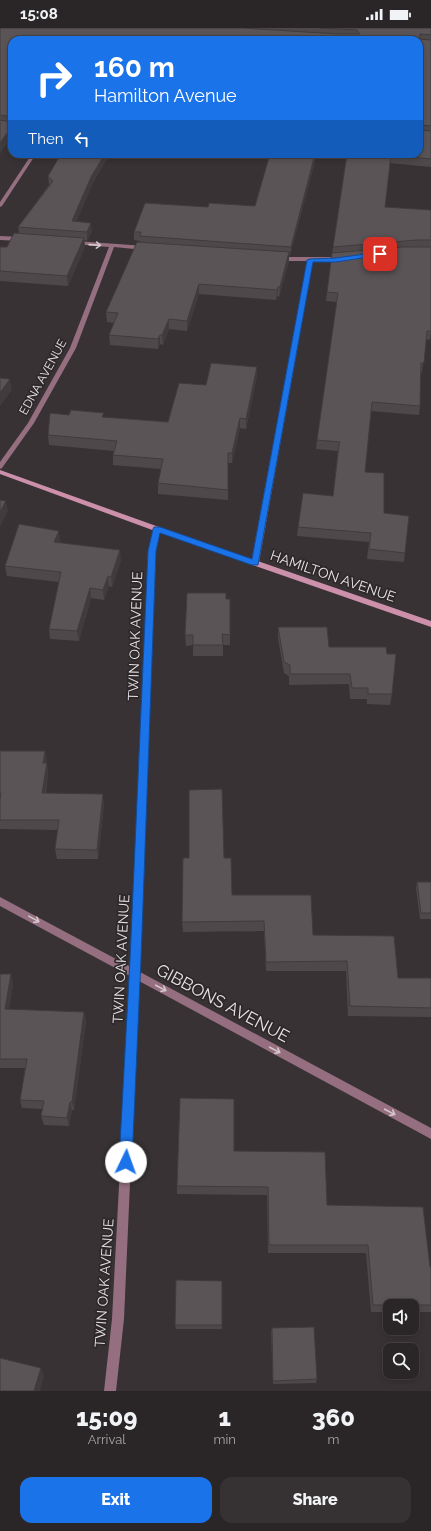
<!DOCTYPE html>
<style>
:root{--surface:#2a2627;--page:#363233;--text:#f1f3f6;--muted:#a5a5a7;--line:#464344;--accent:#1a73e8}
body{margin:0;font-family:Raleway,sans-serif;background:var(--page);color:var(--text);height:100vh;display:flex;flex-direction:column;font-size:15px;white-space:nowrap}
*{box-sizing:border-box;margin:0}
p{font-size:13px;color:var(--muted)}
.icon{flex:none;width:22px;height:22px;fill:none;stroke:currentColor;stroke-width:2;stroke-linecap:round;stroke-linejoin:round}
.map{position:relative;height:1363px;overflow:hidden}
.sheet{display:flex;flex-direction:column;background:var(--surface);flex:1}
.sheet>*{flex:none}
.guide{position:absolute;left:8px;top:8px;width:415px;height:122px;border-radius:12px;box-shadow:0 2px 6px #0003,0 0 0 1px var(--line);background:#1a73e8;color:#fff;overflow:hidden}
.controls{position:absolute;left:383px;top:1271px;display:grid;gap:8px}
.controls a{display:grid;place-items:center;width:36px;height:36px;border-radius:8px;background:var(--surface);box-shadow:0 2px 6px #0003,0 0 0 1px var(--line);font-size:20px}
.pin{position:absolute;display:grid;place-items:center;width:34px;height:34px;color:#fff;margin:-17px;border-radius:8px;box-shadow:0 2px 6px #0006}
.me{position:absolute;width:44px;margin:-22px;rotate:3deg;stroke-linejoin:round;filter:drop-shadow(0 0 3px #0008)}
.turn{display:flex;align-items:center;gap:14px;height:84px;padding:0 20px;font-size:18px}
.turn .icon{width:52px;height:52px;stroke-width:2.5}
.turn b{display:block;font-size:28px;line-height:34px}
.then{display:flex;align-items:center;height:38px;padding:0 20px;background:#0003;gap:8px;font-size:15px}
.eta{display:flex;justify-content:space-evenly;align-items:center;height:68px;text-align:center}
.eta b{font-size:24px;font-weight:800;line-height:28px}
.primary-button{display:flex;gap:8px;margin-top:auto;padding:8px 20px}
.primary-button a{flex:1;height:46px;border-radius:12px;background:var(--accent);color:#fff;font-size:16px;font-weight:800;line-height:46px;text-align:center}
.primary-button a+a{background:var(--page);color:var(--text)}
.status{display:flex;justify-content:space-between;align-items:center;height:28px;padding:0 20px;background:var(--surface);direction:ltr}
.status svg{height:11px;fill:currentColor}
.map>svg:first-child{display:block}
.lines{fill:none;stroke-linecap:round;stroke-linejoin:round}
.street{fill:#956f7f;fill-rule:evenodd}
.secondary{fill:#cc90aa;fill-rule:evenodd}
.wall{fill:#4e484b}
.shaded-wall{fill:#403b3d}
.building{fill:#5b5457;stroke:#403b3d}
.oneway{stroke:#d3c7cc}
.route{fill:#1a73e8;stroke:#114b97}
.labels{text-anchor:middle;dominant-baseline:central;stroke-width:3.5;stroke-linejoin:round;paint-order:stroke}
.far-street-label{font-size:12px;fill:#e8e4e6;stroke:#2e282a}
.street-label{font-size:14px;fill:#e8e4e6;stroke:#2e282a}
.near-street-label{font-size:17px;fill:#e8e4e6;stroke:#2e282a}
</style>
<div class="status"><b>15:08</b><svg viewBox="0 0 49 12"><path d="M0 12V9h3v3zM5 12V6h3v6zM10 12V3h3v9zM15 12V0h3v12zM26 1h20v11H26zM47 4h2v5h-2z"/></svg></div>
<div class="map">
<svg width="431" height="1363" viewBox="0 0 431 1363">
<rect width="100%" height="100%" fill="#383234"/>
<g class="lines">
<g class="street">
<path d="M32,126h4l-34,52 -2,1v-5z"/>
<path d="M0,208l21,1 3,2 -3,2 -21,-1z"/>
<path d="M75,213l70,5 3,2 -3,2 -31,-3 -38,101 -42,75 -32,45 -2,1v-7l28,-39 42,-75 39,-101 -36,-3 -1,-1z"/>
<path d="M340,229l3,2 -1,1 -29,1 -54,302 -1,2h-6l-1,-2 56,-302h-29l-3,-2 3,-2z"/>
<path d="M155,499h2l3,2 -4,22 -16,421 291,156v11l-292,-158 -15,338 -8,72h-12l8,-72 18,-343 -130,-70v-9l131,70 17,-416z"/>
</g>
<path class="secondary" d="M0,442l159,57 272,94v6l-276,-96 -155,-57z"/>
</g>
<g class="wall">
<path d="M0,0h431v139l-41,-4 -5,44 46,3v121l-1,9 -4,-1 -4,33h-2v34l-1,9 -48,-4 -6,61 19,41 21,40 -1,9 -37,-3 2,-17 -72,-6 1,-9 35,-31 5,-45 -22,-2 1,-9 20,-138 -11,-1 1,-9 6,-45 14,-93h72l-407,-114v96l-12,17z"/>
<path d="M270,126h47l-27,101h-1v6l-10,36 -2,-1 -1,4 -77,-6 -12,37 -18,-2 -6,16 -3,-1 -2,5 -48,-4 -1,-10 5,-12 -7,-1 -1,-10 34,-70v-1l-6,-1v-8l74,-25 47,-1z"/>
<path d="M48,148l44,9 -16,37 16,9 -5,10 -3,-1 1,7 -17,39 -68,-5v-34h7l12,-14 -1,-6 31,-42v-1z"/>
<path d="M257,339v9l-11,53 -6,-1 -8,35h-4v37l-70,-6v-11l3,-14 -48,-4v-10l1,-4 -65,-6 -1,-10 57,-18 63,5 38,-37z"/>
<path d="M60,513l-1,1 62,18 -9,27 -3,-1 -5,14 -13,-2 -12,43 -29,-2 -1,-10 10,-47 -52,-6 -2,-10z"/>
<path d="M226,571l4,36v10h-7v11h-30v-11l-7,1 -1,-11z"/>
<path d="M278,599l51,20 63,47 -2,11 -23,-1v-5h-17l-1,-15 -60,1v-9l-5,-3 -6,-35z"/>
<path d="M0,723h45l3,22 -2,20 58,11 -6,55h-41l-2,-10 3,-19 -58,-1z"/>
<path d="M224,830l8,37 81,40 85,43h33v39l-83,-1 -2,-45h-80l-2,-40 -81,1 -1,-10z"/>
<path d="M417,854h14v37h-11l-4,-31z"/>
<path d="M0,946l13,9 -4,26 75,3 2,9 -12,89h-2l-3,16 -25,-1 -3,-9 1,-7 -20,-1 -2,-8 5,-32h-25z"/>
<path d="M234,1123l93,54 103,62h1v45h-19v-6h-22v6h-19l-5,-59h-98l-1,-58 -90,-1v-8z"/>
<path d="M222,1253v48h-46l-1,-4z"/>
<path d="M272,1300l45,51 -1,4 -43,1 -2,-52z"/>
</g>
<g class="shaded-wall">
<path d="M12,98v10l-12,17v-10z"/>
<path d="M105,126h5l-18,31 -19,45 -1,-9 19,-44z"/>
<path d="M315,126h2l-27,101 1,-8z"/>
<path d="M91,195l1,8 -5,10v-9z"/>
<path d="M84,210l1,9 -17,39 -1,-10z"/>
<path d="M289,224v9l-10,36 1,-10z"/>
<path d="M199,256v10l-12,37v-10z"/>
<path d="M278,259l-1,9 -1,4 1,-10z"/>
<path d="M169,291v10l-6,16 -1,-10z"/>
<path d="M160,307v9l-2,5v-10z"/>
<path d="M257,339v9l-11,53v-10z"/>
<path d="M10,351l2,11 -12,16v-13z"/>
<path d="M240,390v10l-8,35v-10z"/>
<path d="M6,473l2,10 -8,16v-15z"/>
<path d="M59,503l1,10 -4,11 -2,-10z"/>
<path d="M120,522l1,10 -9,27 -1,-10z"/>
<path d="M108,548l1,10 -5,14 -1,-10z"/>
<path d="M90,560l1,10 -12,43 -2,-10z"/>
<path d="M45,723l2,10 -2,12 -2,-10z"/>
<path d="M47,735l1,10 -4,30 -2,-10z"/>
<path d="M103,766l1,10 -6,55 -1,-9z"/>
<path d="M11,946l2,9 -5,35 -3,-9z"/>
<path d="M84,984l2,9 -12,89 -2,-8z"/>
<path d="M70,1074l2,8 -3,16 -2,-8z"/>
<path d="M41,1340l3,8 -4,15h-6z"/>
</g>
<g class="building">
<path d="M0,0h242l96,6h22l-3,-4 -37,-2h111v7l-11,-1 -1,5 12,1v86l-12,-1v-85h-407v79l-1,-2 -11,-2z"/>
<path d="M0,92l11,2 1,-1v5l-12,17z"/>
<path d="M419,97l1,5 11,1v28l-40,-4 -6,52 46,3v30h-14l-84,7 14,-93h72z"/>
<path d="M61,126h44l-14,23 -19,44 19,2 -4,9 -69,-5 35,-46 -5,-5z"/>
<path d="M270,126h45l-24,93 -151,-11 1,-4h-7l11,-29 63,4 1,-4 46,3z"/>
<path d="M14,205l70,5 -17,38 -67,-5v-24h7z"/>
<path d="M137,214l152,10 -9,35h-2l-1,3 -78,-6 -12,37 -18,-2 -7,16h-2l-2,4 -49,-4 9,-22 -12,-1z"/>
<path d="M402,219h29v84h-4l-3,32h-3l-1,43 -48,-4 -7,70 19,1v40l25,3 -4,37 -36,-4 2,-16 -73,-6 5,-34 30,3 6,-51 1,-3 -23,-2 21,-147 -11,-1 5,-39z"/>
<path d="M211,335l46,4 -11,52 -6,-1 -8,35h-4v37l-70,-7 5,-24 -50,-4 4,-14 -69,-6 2,-22 19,2 2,-5 33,3 -2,4 66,5 11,-39 27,2z"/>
<path d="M0,350l10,1 -10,14z"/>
<path d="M0,472l6,1 -6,11z"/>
<path d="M19,496l40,7 -5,11 66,8 -9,27 -3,-1 -5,14 -13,-2 -13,43 -28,-2 12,-57 -56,-6z"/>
<path d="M187,565h39v6h4v36l-8,-1 1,11h-30v-10h-8z"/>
<path d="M278,599h49l2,20h57l1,7h9l-4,40h-24v-6h-16l-2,-14h-60v-9l-6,-3z"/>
<path d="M0,723h45l-2,12h4l-5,30 61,1 -6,56 -42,-1 4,-29h-59v-20l1,-7h-1z"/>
<path d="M222,761l2,69h7l1,37h79l2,40 81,1 4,42h33v30l-81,-2 -3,-45 -81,1 -2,-41 -82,1 1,-64h6v-68z"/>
<path d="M417,854h14v31h-10z"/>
<path d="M0,946h11l-6,35 79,3 -12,90h-2l-3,16 -26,-2 3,-15 -24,-1 7,-41h-27z"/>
<path d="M180,1070l54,1v52l91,1 2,53 96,2 7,60h1v38h-58l-5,-60h-99l-1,-58 -91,-1z"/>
<path d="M176,1252l46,1v44h-47z"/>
<path d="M314,1299l3,52 -44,2 -1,-53z"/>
<path d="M0,1330l41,10 -7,23h-34z"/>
</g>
<defs><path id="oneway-shaft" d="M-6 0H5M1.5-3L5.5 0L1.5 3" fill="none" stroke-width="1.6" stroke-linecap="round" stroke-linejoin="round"/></defs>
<g class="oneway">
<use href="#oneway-shaft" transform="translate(95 217) rotate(4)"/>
<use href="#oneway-shaft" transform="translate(34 891) rotate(29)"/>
<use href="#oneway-shaft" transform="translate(161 960) rotate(28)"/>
<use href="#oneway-shaft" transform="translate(275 1022) rotate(28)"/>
<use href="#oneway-shaft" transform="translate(390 1084) rotate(28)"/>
</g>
<path class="route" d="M380,224l2,1v2l-46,7h-23l-55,303h-6l-92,-32 -4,18 -15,408 -9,203 -2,5 -4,2 -5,-2 -2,-5 11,-203 18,-408 5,-22 1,-2h6l92,32 55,-299 3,-1 26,-1z"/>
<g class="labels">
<g class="far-street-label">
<text transform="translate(43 349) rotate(-61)">EDNA AVENUE</text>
</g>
<g class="street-label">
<text transform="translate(333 548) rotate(19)">HAMILTON AVENUE</text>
<text transform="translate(135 608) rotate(-88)">TWIN OAK AVENUE</text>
<text transform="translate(121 931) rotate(-87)">TWIN OAK AVENUE</text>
<text transform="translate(104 1255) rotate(-86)">TWIN OAK AVENUE</text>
</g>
<g class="near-street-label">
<text transform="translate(223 975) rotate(28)">GIBBONS AVENUE</text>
</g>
</g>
</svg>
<div class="controls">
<a><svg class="icon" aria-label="sound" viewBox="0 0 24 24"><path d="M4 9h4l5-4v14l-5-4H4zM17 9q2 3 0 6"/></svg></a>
<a><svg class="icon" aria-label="search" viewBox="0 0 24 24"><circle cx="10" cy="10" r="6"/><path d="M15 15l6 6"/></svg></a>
</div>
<div class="pin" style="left:380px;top:226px;background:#d93025"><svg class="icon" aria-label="arrive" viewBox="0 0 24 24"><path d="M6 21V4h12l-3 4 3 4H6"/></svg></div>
<svg class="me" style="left:126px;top:1134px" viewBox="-20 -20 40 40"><circle r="19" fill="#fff"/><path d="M0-13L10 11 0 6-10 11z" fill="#1a73e8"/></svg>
<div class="guide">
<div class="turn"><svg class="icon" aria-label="right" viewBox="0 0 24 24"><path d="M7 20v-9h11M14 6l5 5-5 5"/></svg><div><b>160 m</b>Hamilton Avenue</div></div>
<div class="then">Then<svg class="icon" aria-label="left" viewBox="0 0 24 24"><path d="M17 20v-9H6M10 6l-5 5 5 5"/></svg></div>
</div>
</div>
<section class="sheet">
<div class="eta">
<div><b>15:09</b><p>Arrival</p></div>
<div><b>1</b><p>min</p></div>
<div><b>360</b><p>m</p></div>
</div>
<div class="primary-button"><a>Exit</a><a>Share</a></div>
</section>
